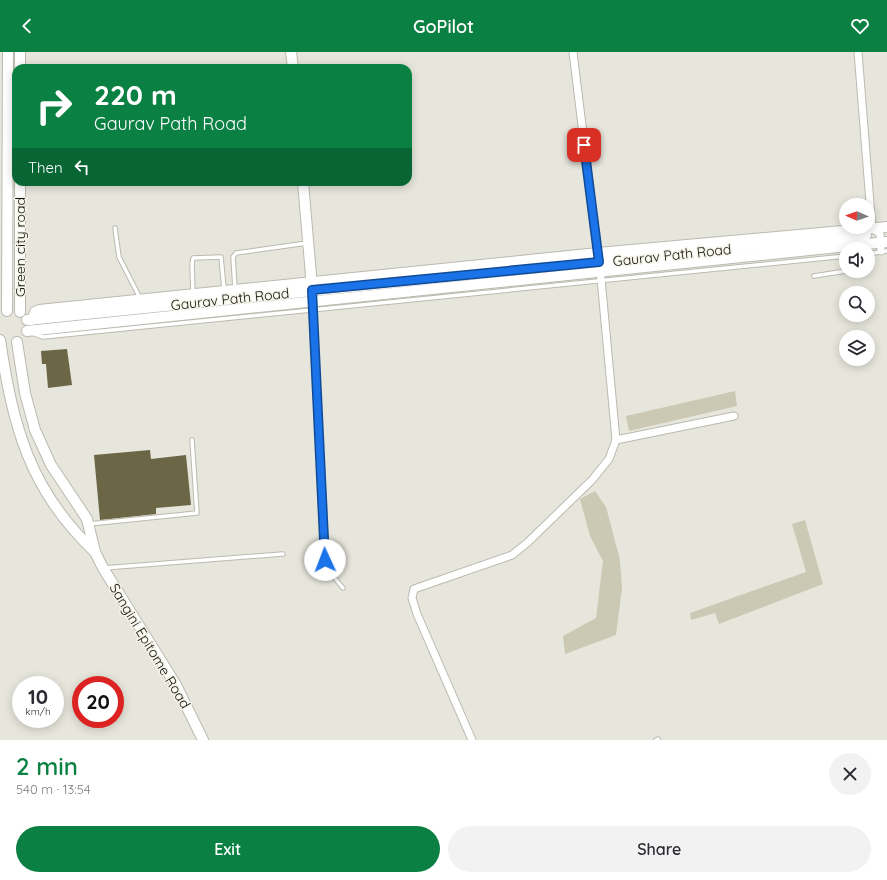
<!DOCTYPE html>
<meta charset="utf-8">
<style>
:root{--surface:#fff;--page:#f2f2f3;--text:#2b2b33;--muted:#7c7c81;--accent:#0b8043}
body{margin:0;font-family:Quicksand,sans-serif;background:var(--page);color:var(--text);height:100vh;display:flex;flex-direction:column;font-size:15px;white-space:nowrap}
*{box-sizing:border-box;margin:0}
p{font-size:13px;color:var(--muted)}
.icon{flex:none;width:22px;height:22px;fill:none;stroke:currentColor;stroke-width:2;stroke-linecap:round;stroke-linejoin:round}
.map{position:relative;height:688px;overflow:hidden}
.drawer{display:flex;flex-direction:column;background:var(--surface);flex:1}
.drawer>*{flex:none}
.banner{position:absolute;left:12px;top:12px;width:400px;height:122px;border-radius:12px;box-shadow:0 2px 10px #0003;background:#0b8043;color:#fff;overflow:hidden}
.needle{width:26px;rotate:272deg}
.fabs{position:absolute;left:839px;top:146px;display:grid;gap:8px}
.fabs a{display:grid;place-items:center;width:36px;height:36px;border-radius:50%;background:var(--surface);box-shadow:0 2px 10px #0003;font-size:20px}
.speed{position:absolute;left:12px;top:624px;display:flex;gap:8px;font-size:20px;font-weight:700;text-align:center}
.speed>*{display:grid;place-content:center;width:52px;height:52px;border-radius:50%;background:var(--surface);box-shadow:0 2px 10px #0003;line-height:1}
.speed small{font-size:10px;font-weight:400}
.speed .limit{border:6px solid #d22;background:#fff;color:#111}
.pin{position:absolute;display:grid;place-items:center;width:34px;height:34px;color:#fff;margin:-17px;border-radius:8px;box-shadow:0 2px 6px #0006}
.me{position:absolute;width:44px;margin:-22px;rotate:358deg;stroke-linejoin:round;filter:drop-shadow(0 0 3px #0008)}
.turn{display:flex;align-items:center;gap:14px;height:84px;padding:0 16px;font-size:18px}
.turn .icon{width:52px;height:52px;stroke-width:2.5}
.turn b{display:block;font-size:28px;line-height:34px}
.then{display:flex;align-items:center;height:38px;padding:0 16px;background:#0003;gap:8px;font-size:15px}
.round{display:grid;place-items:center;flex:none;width:42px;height:42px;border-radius:21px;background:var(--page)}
.head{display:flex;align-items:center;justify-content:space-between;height:68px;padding:0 16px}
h1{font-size:24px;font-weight:600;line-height:30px;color:var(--accent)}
.primary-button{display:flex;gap:8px;margin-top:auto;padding:8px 16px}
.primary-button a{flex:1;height:46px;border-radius:24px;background:var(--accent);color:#fff;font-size:16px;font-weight:600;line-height:46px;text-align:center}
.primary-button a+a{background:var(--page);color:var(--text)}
header{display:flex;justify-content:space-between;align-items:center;height:52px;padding:0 16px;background:var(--accent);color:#fff;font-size:18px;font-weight:600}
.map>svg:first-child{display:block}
.green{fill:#cbc9b3}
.building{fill:#6b6645}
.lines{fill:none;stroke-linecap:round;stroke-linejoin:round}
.lane-casing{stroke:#bbbab0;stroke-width:5.5}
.street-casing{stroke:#bbbab0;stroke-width:9}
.secondary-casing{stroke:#bbbab0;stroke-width:12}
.lane{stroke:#fff;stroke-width:3.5}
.street{stroke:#fff;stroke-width:7}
.secondary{stroke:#fff;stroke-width:10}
.route-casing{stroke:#114b97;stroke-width:10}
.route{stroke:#1a73e8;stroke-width:7}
.labels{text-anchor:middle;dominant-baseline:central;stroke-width:3;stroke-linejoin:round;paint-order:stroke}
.street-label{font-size:14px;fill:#13130f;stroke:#f5f4e9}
</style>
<header><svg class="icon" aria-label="back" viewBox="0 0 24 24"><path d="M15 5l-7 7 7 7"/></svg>GoPilot<svg class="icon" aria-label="heart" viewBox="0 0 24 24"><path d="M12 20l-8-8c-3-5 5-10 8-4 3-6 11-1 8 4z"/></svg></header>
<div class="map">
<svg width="887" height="688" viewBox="0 0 887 688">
<rect width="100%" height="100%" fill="#e7e6dc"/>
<g class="green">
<path d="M735,339l2,15 -108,25 -3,-15z"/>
<path d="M595,439l11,16 14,53 2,28 -6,47 -51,19 -2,-18 33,-18 7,-57 -13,-25 -10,-37z"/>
<path d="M805,468l18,64 -104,40 -4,-11 -24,7 -1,-7 116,-41 -14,-48z"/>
</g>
<g class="building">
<path d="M67,297l5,36 -24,3 -2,-24h-4l-1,-13z"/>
<path d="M150,398l1,9 35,-4 5,50 -35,3v6l-56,6 -6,-65z"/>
</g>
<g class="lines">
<g class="lane-casing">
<g id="lane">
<path d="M115,176l4,29 21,41"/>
<path d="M868,202l19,-3"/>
<path d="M814,224l32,-5"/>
<path d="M235,236l-2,-31 3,-4 71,-10"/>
<path d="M193,241l-1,-29 1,-6 28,-1 3,32"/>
<path d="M313,255l12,253 3,10 15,18"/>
<path d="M32,281l11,4c268,-29 536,-53 803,-81"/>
<path d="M89,472l108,-11 -5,-73"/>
<path d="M104,516l179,-14"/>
<path d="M656,688l2,-1"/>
</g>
</g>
<g class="street-casing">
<g id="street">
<path d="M573,0l25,204"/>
<path d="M858,0l14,176 8,6 1,17"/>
<path d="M616,388l118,-24"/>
<path d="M472,688l-55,-126 -5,-16 2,-9 98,-34 15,-12 65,-63 17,-21 7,-19 -16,-172"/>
</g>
</g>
<g class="secondary-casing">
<g id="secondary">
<path d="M20,0v16"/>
<path d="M291,0l2,16"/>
<path d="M20,130v130"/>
<path d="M303,130l9,105"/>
<path d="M7,259l1,-259"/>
<path d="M27,268l839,-85"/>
<path d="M32,268l3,-8 4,-2 559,-57 289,-26"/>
<path d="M27,279l860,-89"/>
<path d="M0,288c13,86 29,150 95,212"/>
<path d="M17,290l8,51 10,37 16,35 36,54 8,33 8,16 73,117 27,55"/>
</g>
</g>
<use href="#lane" class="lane"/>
<use href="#street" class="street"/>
<use href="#secondary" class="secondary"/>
</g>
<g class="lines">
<g class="route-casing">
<path id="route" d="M325,508l-13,-270 287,-28 -15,-117"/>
</g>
<use href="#route" class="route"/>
</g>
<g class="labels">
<g class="street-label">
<text transform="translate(20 195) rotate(-90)">Green city road</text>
<text transform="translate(672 203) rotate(-6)">Gaurav Path Road</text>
<text transform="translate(230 247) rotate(-6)">Gaurav Path Road</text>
<text transform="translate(150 594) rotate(59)">Sangini Epitome Road</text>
</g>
</g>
</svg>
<div class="fabs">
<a><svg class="needle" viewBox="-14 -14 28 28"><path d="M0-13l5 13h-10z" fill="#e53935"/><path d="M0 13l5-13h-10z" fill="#7c7c81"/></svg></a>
<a><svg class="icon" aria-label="sound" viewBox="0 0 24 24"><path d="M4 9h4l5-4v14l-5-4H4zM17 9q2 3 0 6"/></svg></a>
<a><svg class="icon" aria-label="search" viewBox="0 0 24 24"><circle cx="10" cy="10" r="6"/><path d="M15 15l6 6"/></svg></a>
<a><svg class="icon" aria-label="layers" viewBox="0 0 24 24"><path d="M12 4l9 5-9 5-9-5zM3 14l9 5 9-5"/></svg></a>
</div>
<div class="speed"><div>10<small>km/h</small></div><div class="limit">20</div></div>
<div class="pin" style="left:584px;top:93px;background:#d93025"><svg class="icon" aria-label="arrive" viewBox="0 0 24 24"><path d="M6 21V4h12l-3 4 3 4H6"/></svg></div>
<svg class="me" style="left:325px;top:508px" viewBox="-20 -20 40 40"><circle r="19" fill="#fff"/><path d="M0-13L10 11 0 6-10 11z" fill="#1a73e8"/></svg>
<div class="banner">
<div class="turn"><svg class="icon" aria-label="right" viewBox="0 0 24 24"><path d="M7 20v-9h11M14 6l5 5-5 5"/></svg><div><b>220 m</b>Gaurav Path Road</div></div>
<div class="then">Then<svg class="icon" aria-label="left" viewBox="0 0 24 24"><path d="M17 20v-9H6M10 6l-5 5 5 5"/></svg></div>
</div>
</div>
<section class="drawer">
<div class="head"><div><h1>2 min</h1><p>540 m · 13:54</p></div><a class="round"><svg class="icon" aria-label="close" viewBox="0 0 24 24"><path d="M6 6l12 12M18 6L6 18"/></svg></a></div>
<div class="primary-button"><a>Exit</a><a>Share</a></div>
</section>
